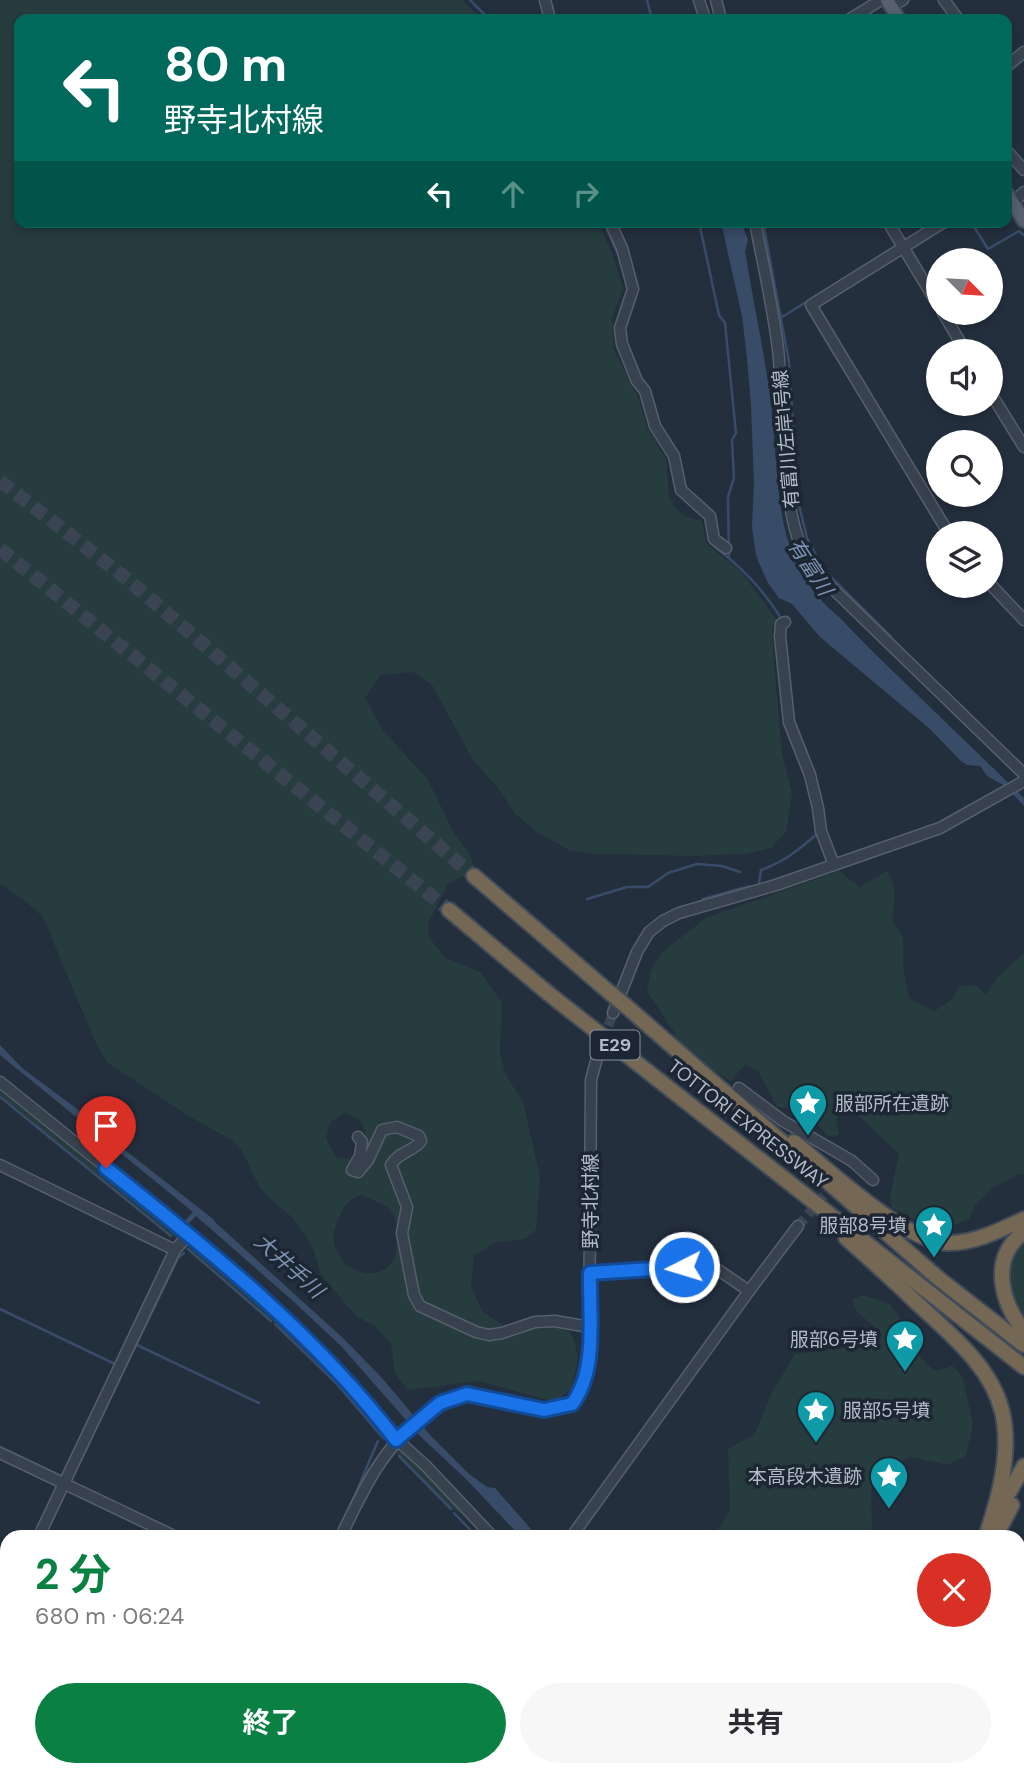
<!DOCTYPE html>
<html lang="ja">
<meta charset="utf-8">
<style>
:root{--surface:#fff;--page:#f7f7f7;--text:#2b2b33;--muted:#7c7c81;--accent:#0b8043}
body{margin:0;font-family:"DM Sans","Noto Sans JP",sans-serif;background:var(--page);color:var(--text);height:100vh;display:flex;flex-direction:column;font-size:26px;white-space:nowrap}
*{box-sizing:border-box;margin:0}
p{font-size:23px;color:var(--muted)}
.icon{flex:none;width:38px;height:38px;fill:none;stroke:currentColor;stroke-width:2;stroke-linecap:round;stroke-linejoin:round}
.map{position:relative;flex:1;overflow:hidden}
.side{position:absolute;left:0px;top:1530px;width:1026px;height:247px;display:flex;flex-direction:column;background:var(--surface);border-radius:21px 21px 0 0;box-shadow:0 4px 10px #0003}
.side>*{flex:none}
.guide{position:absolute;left:14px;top:14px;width:998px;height:214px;border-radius:14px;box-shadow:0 4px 10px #0003;background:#00695c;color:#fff;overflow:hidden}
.needle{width:46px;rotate:114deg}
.tools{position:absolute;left:926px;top:248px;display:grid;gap:14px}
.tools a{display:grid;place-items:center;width:77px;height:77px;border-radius:50%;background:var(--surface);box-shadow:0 4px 10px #0003;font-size:35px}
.pin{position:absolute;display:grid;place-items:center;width:60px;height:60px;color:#fff;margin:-72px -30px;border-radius:50% 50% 50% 0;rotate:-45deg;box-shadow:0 0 7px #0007}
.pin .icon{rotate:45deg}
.me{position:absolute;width:77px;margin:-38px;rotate:265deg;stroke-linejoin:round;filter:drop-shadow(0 0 5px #0008)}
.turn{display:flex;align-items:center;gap:24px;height:147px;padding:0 35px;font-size:32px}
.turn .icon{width:91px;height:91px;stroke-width:2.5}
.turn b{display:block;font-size:49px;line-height:60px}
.lanes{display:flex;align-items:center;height:66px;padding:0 35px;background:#0003;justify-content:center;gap:35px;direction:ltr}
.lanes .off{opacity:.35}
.round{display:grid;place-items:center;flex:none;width:74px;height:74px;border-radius:37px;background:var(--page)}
.summary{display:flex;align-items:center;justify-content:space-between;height:119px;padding:0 35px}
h1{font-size:42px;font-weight:700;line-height:52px;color:var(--accent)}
.button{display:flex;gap:14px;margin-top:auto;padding:14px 35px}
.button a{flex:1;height:80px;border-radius:42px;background:var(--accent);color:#fff;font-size:28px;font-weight:700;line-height:80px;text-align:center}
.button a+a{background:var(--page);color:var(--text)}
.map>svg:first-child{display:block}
.green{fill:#263c3f;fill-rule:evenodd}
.water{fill:#394c67}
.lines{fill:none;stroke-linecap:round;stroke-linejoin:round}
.stream{stroke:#394c67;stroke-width:2.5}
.minor-tunnel{stroke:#3a4453;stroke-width:10;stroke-dasharray:10 5;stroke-linecap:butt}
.highway-tunnel{stroke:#3a4453;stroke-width:14;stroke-dasharray:14 7;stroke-linecap:butt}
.minor-casing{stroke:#565f6c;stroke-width:13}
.major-casing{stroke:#414a57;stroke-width:16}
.highway-casing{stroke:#434c59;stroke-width:18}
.minor{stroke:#38414e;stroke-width:10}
.major{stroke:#56606e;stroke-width:12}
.highway{stroke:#746855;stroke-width:14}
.highway-bridge-casing{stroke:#434c59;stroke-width:18;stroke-linecap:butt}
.highway-bridge{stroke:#746855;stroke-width:14}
.route-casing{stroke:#114b97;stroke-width:18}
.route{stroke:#1a73e8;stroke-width:12}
.labels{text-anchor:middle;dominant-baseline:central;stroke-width:7;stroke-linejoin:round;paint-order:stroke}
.shield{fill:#1d2633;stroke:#878f9c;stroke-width:2}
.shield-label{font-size:18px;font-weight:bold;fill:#b4bcc9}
.street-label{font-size:19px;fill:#b4bcc9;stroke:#1d2633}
.poi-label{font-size:19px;fill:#b4bcc9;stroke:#1d2633;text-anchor:end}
.water-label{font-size:21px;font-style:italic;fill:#7c92b1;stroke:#1d2633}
</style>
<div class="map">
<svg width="1024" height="1776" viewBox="0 0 1024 1776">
<rect width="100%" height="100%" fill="#242f3e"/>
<g class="green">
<path d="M0,0h462l20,19h-463v203h579l14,31 11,35 -11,31 2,31 24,47 10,32 18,30 3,37 5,11 11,9 17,5 4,22 36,30 34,46 -4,10 2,35 8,89 10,40 -6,39 -15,16 -26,6 -51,2 -99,-2 -26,-4 -30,-17 -23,-18 -18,-27 -25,-28 -41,-75 -19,-13 -33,3 -15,23 17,31 46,51 26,53 16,21 5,15 -27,15 -20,40 1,13 16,21 35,14 22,31 -2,50 6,23 17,25 17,76 -4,53 -11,9 -31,4 -20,13 -3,31 12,25 32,21 21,-6 30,1 8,11 4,20 -6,29 -17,14 -76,-21 -71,9 -13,-17 -4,-29 -16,-18 -19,-10 -35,-41 -8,-27 -19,-29 -27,-23 -9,-12 -17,-35 -9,-9 -40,-22 -84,-55 -11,-17 -54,-129 -19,-17 -24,-16zM345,1112c27,14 24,25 8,48l-17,-3 -10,-18 4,-16zM360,1195c22,9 37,11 37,38 0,9 0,24 -6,31 -23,25 -70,-5 -54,-42 7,-16 8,-19 23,-27z"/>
<path d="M839,871l21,16 27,-16c11,14 8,33 5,50l11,16v29l6,32 25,13 16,-10 10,-15 15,-1 11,9 13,-18 25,-23v221h-5l-27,14 -18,19 -5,12 -25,10 -16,-2 -37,-20 -1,-11 9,-42 -40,-38 -15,-8 -8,12 3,15 -11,1 -26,-28 -25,-1 -19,-36 -13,-7 -14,17 -49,-30 -8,-19 -27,-41 4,-21 11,-18 44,-34z"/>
<path d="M0,1086l183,147 -3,9 -180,-146z"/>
<path d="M1024,1238v84c-10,-14 -19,-36 -17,-54 1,-11 11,-21 17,-30z"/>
<path d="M188,1239l4,1 126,113 47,51 26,35 -3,3 -52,-61 -29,-28 -119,-105 -5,3 -3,-2z"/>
<path d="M863,1295l27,9 12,17 11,29 21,21 19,-5 10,12 10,47 -7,31 -19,9 -36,-8 -19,8 -21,24 1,37 -2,10h-157l17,-25 -2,-62 27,-15 16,-40 24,-40 82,-10 -5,-19 -16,-14 -4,-12z"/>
<path d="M397,1446l9,5 67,69 -21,-11 -59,-59z"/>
</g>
<g class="water">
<path d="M721,222h20l7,18 -3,11c8,51 20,103 26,154 10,80 -1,155 68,212l32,33 153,148v8l-19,-20 -18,-10 -7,-10 -13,-1 -6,-4 -31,-32 -110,-92 -28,-33 -13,-6 -11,-15 -9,-20 -3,-8 -4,-28 2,-43 -3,-79 -4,-47 -5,-42z"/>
<path d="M0,1045l22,23 74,55 20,20 97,76 3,4 128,116 38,39 48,57 39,39 18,13 8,1 42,48h-17l-54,-57 -45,-42 -80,-91 -48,-45 -97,-85 -10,10 -4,-2 11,-12 -193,-157z"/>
</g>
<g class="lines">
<g class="stream">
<path d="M470,0l19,19"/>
<path d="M647,0l5,19"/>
<path d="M604,222l17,39"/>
<path d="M699,222l20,93 6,8 11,110 -4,7 2,38 -6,19 1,60"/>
<path d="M763,222l26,140 9,139 9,37 17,32 67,67"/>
<path d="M971,222l17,27 31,-18 5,4"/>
<path d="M808,310l27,45"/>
<path d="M782,317l113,-70"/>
<path d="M616,327l7,-23"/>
<path d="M932,495l5,9"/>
<path d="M949,525l6,9"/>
<path d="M708,531l1,9 4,5c28,22 49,43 68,73"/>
<path d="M990,577l34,36"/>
<path d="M804,746l6,17"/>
<path d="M759,883l2,-13c23,-8 39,-21 57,-37"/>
<path d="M587,899l40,-12h21l20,-14 29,-9 25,2 18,6"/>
<path d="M703,899l47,-13"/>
<path d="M0,1097l171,139"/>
<path d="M0,1170l167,82"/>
<path d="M55,1186l15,8"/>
<path d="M188,1249l83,72"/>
<path d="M0,1309l117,56"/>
<path d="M275,1324l61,59 47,55"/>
<path d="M137,1345l122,58"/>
<path d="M0,1447l61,29"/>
<path d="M399,1456l52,53"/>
<path d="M72,1478l106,-220 6,-5"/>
<path d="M349,1509l29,-68"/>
<path d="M454,1513l22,23"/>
<path d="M0,1552l7,3"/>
<path d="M0,1582l7,-1"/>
<path d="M682,1769l6,7"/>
<path d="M51,1776l1,-7"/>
<path d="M81,1776l4,-7"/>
<path d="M661,1776l3,-7"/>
</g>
<g class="minor-tunnel">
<path d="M598,1054l15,-41"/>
<path d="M798,1226l47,-55"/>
</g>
<g class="highway-tunnel">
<path d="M0,481l127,98 347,297"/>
<path d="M0,549l449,361"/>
</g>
<g class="minor-casing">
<g id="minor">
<path d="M545,0l5,19"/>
<path d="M699,0l6,19"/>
<path d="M716,0l5,19"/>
<path d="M944,0l14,19"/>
<path d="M891,6l12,-6"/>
<path d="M850,19l31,-19"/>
<path d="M1006,67l18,-15"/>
<path d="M1006,150l18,20"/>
<path d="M1013,203l11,-11"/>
<path d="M610,222l12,26 11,41 -13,39 2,16 15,37 8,10 10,35 19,30 7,34 29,26 4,23 12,9"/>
<path d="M755,222c8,42 18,85 23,127 7,58 0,175 35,220 5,6 13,13 19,19l192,186"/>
<path d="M888,222l50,83"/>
<path d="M944,222l-133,83 138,229"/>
<path d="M943,313l23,39"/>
<path d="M990,392l34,55"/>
<path d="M990,584l34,36"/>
<path d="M785,622l-4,2 -1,12 9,86 21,53 8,33 3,23 13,34"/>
<path d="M613,1013l24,-61 12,-20 14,-11 16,-8 97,-28 164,-57 84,-47"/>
<path d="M0,1082l189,152 117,103 65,69 25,33 29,26 67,71"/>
<path d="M739,1088l44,33 69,40 21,19"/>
<path d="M358,1137l4,5 -2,14 -8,14 6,2 10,-12 14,-30 15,-3 22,9 2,5c-8,11 -23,11 -30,24l16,42 -5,26 12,62 6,11 56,26 13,3 13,-2 33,-11 20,-1 34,6"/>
<path d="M0,1165l175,85"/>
<path d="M749,1291l49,-65"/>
<path d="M0,1453l174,83"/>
<path d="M39,1536l136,-286 14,-16"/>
<path d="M341,1536c22,-45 38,-82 77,-116 10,-9 22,-18 35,-23 34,-13 108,37 127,-4 6,-13 7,-28 9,-42l2,-271 7,-26"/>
<path d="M572,1536l177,-245 -35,-24 -7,-2 -117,8"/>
<path d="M0,1557l7,4"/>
<path d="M0,1618l7,-14"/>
<path d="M0,1669l7,3"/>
<path d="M0,1685l7,-3"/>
<path d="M1018,1720l6,-8"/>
<path d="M211,1769l14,7"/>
<path d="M698,1769l7,7"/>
<path d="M521,1776l3,-7"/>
<path d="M980,1776l4,-7"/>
</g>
</g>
<g class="major-casing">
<g id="major">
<path d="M887,0l12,19"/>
<path d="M1006,192l18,29"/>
</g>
</g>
<g class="highway-casing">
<g id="highway">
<path d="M474,876l135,116"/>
<path d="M449,910l100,84 475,373"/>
<path d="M626,1006l312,272 86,67"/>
<path d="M794,1142c35,28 109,99 153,101 26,1 54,-13 77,-24"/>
<path d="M1024,1232c-35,26 -23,70 0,99"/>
<path d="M846,1238c24,21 48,43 71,65 32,30 74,63 85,108 10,40 -3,87 -16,125"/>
<path d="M998,1512l26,-46"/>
<path d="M996,1536l16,-31"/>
<path d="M944,1776v-7"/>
</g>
</g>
<use href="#minor" class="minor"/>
<use href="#major" class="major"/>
<use href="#highway" class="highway"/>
<g class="highway-bridge-casing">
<path id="highway-bridge" d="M609,992l17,14"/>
</g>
<use href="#highway-bridge" class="highway-bridge"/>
</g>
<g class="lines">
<g class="route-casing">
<path id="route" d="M106,1168c104,83 209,166 290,272l44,-37 27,-9 77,16 28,-6c26,-34 17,-90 18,-131l94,-6"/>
</g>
<use href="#route" class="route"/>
</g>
<defs>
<g id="sight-pin" transform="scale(2.0125)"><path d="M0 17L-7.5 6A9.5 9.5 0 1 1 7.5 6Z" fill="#0f9aa8" stroke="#1d2633"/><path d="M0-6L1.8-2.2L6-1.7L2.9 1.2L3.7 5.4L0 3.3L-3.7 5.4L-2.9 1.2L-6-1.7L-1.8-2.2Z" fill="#fff"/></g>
</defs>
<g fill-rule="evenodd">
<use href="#sight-pin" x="808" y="1103"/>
<use href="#sight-pin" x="934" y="1225"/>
<use href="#sight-pin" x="905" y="1339"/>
<use href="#sight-pin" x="816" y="1410"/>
<use href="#sight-pin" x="889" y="1476"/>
</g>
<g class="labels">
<rect class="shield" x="590.5" y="1030.5" width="49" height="29" rx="5"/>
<g class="shield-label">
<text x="615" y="1045">E29</text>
</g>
<g class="street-label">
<text transform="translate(786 439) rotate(-95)">有富川左岸1号線</text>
<text transform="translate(748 1124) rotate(38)">TOTTORI EXPRESSWAY</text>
<text transform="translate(590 1201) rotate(-90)">野寺北村線</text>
</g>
<g class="poi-label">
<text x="835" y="1103" text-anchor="start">服部所在遺跡</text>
<text x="907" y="1225">服部8号墳</text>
<text x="878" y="1339">服部6号墳</text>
<text x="843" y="1410" text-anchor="start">服部5号墳</text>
<text x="862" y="1476">本高段木遺跡</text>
</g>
<g class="water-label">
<text transform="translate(810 567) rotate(57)">有富川</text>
<text transform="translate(289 1266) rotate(42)">大井手川</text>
</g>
</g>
</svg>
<div class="tools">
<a><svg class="needle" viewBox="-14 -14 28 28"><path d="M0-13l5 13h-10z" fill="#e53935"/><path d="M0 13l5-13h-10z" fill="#7c7c81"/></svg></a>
<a><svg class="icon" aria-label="sound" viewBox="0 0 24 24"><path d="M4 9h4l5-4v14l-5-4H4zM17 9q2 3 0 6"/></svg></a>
<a><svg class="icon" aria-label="search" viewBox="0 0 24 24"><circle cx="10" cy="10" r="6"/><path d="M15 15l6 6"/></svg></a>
<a><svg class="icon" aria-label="layers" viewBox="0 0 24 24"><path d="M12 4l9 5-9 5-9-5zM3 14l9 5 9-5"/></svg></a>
</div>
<div class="pin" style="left:106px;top:1168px;background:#d93025"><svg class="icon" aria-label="arrive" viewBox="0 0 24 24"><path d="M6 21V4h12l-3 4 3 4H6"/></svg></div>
<svg class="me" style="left:684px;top:1267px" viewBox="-20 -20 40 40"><circle r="17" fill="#1a73e8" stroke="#fff" stroke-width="3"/><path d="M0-11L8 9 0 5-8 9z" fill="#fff"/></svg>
<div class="guide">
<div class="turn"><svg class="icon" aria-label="left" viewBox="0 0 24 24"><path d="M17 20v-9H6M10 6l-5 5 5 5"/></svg><div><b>80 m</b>野寺北村線</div></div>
<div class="lanes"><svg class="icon" aria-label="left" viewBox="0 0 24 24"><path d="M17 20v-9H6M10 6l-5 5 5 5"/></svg><svg class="icon off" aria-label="ahead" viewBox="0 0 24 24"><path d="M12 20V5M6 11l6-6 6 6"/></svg><svg class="icon off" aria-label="right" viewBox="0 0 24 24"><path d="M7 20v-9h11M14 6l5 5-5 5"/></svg></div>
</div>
<section class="side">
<div class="summary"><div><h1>2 分</h1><p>680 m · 06:24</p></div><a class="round" style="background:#d93025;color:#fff"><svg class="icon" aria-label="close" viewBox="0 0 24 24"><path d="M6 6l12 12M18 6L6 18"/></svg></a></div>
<div class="button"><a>終了</a><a>共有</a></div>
</section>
</div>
